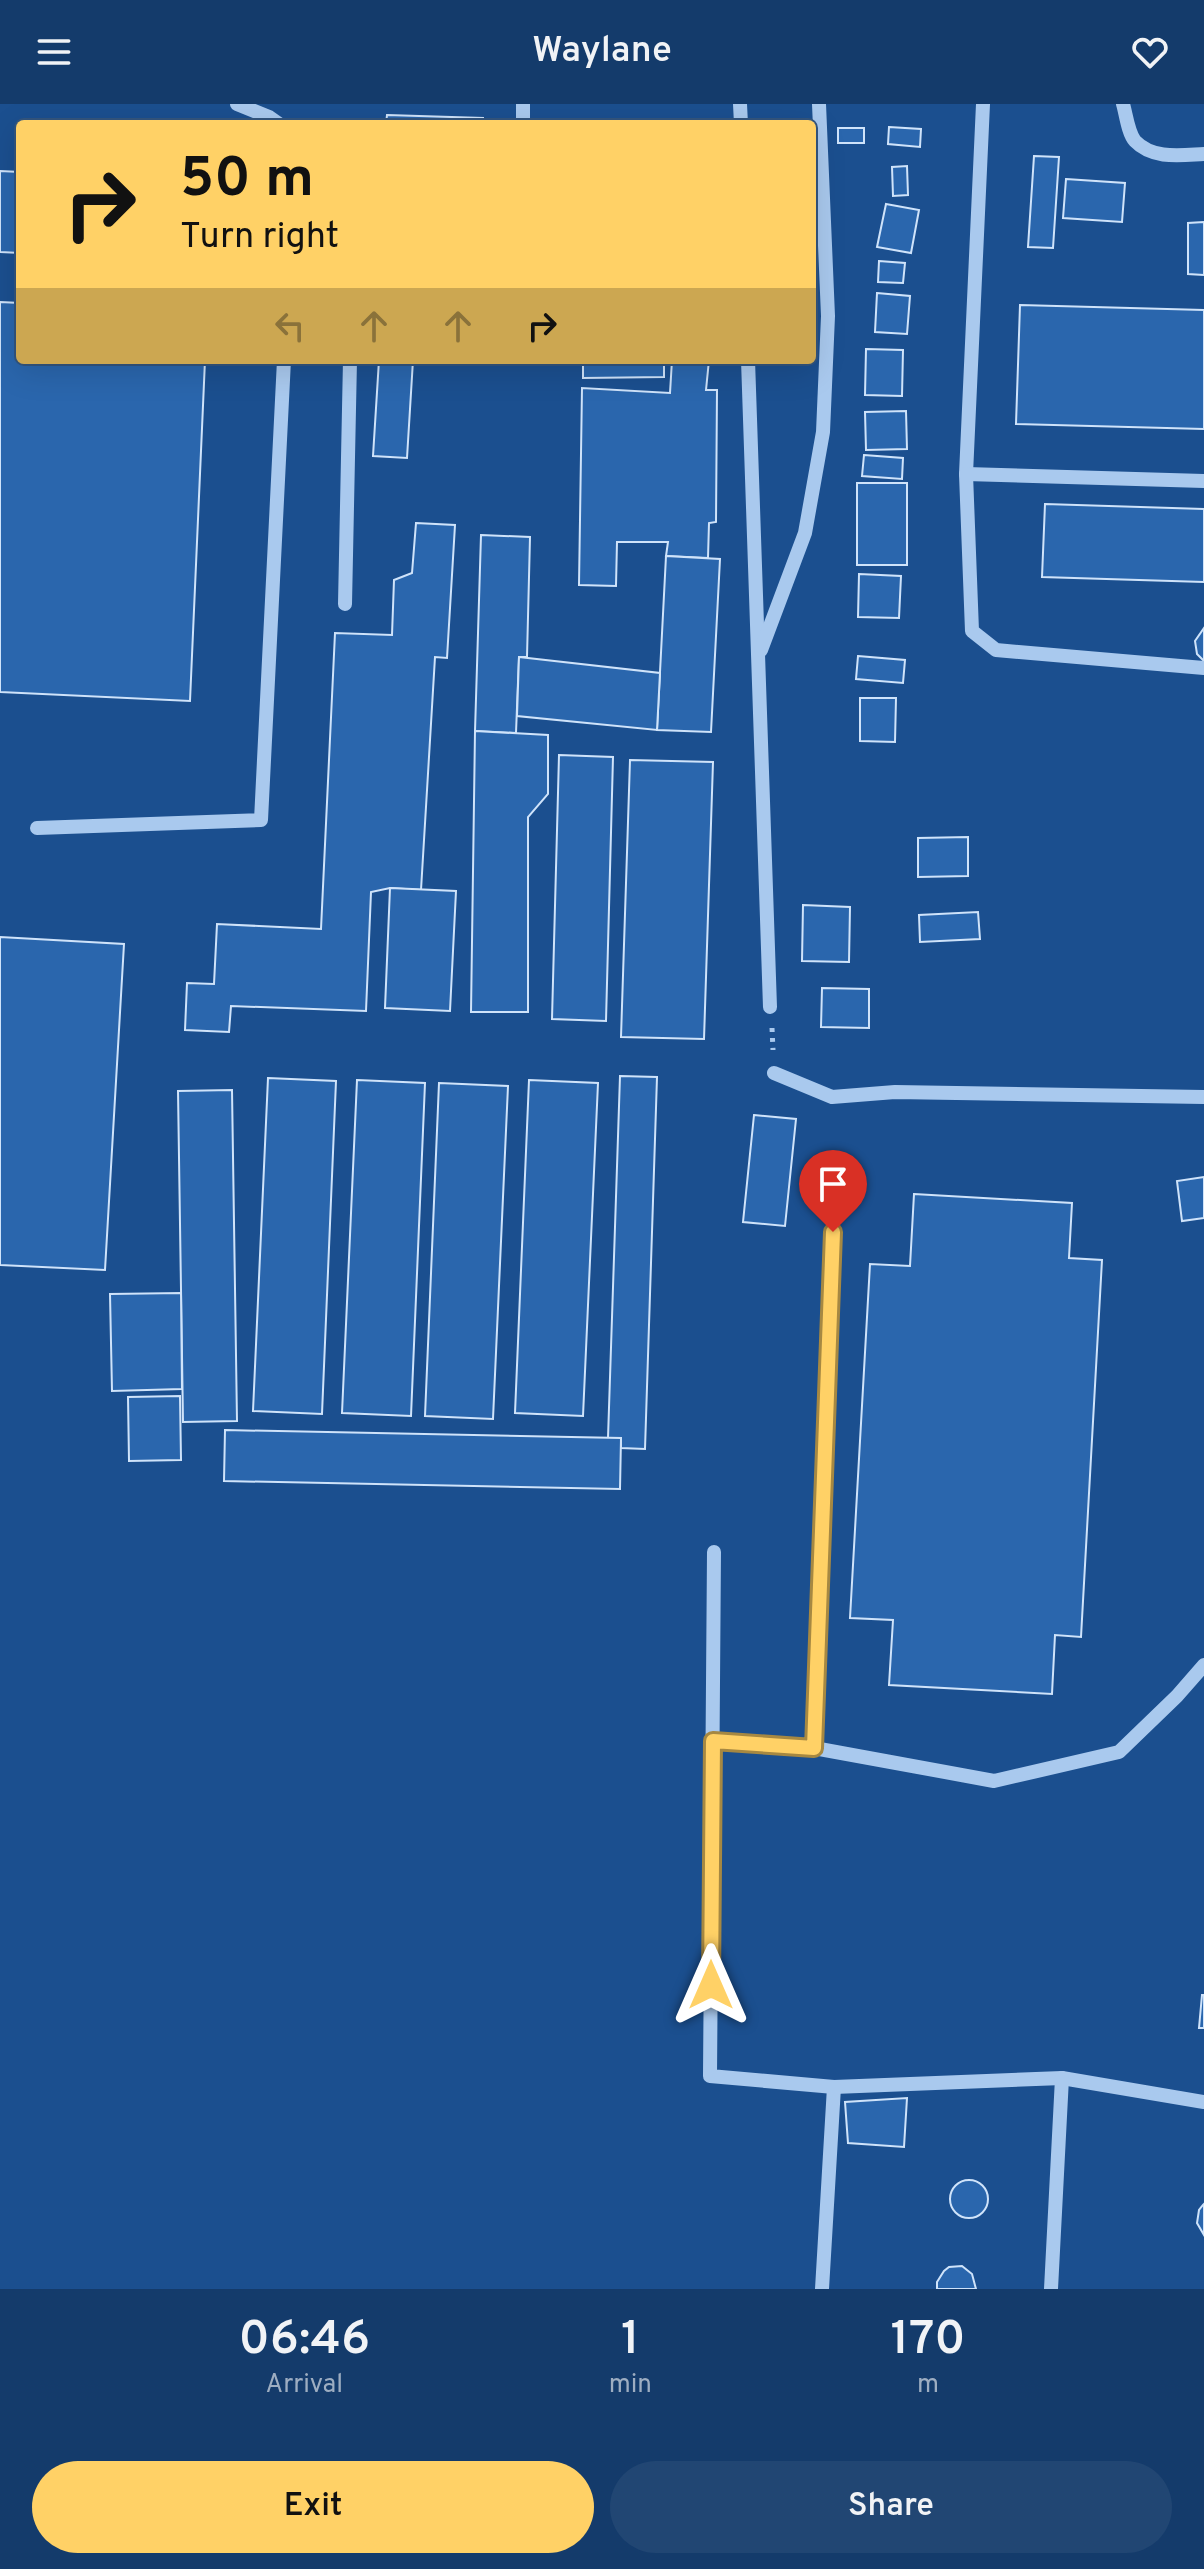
<!DOCTYPE html>
<style>
:root{--surface:#143b6b;--page:#214673;--text:#f1f3f6;--muted:#9dadc1;--line:#33557e;--accent:#ffd166}
body{margin:0;font-family:Overpass,sans-serif;background:var(--page);color:var(--text);height:100vh;display:flex;flex-direction:column;font-size:30px;white-space:nowrap}
*{box-sizing:border-box;margin:0}
p{font-size:26px;color:var(--muted)}
.icon{flex:none;width:44px;height:44px;fill:none;stroke:currentColor;stroke-width:2;stroke-linecap:round;stroke-linejoin:round}
.map{position:relative;height:2185px;overflow:hidden}
.drawer{display:flex;flex-direction:column;background:var(--surface);flex:1}
.drawer>*{flex:none}
.banner{position:absolute;left:16px;top:16px;width:800px;height:244px;border-radius:8px;box-shadow:0 8px 32px #0002,0 0 0 2px var(--line);background:#ffd166;color:#111;overflow:hidden}
.pin{position:absolute;display:grid;place-items:center;width:68px;height:68px;color:#fff;margin:-82px -34px;border-radius:50% 50% 50% 0;rotate:-45deg;box-shadow:0 0 8px #0007}
.pin .icon{rotate:45deg}
.me{position:absolute;width:88px;margin:-44px;rotate:0deg;stroke-linejoin:round;filter:drop-shadow(0 0 6px #0008)}
.turn{display:flex;align-items:center;gap:28px;height:168px;padding:0 32px;font-size:36px}
.turn .icon{width:104px;height:104px;stroke-width:2.5}
.turn b{display:block;font-size:56px;line-height:68px}
.lanes{display:flex;align-items:center;height:76px;padding:0 32px;background:#0003;justify-content:center;gap:40px;direction:ltr}
.lanes .off{opacity:.35}
.eta{display:flex;justify-content:space-evenly;align-items:center;height:136px;text-align:center}
.eta b{font-size:48px;font-weight:600;line-height:56px}
.button{display:flex;gap:16px;margin-top:auto;padding:16px 32px}
.button a{flex:1;height:92px;border-radius:48px;background:var(--accent);color:#111;font-size:32px;font-weight:600;line-height:92px;text-align:center}
.button a+a{background:var(--page);color:var(--text)}
header{display:flex;justify-content:space-between;align-items:center;height:104px;padding:0 32px;background:var(--surface);font-size:36px;font-weight:600}
.map>svg:first-child{display:block}
.building{fill:#2a66ad;stroke:#cfe3fa;stroke-width:2}
.lines{fill:none;stroke-linecap:round;stroke-linejoin:round}
.path{stroke:#a9c9ee;stroke-width:5;stroke-dasharray:4 6;stroke-linecap:butt}
.minor{stroke:#a9c9ee;stroke-width:14}
.route-casing{stroke:#a68842;stroke-width:20}
.route{stroke:#ffd166;stroke-width:14}
</style>
<header><svg class="icon" aria-label="menu" viewBox="0 0 24 24"><path d="M4 6h16M4 12h16M4 18h16"/></svg>Waylane<svg class="icon" aria-label="heart" viewBox="0 0 24 24"><path d="M12 20l-8-8c-3-5 5-10 8-4 3-6 11-1 8 4z"/></svg></header>
<div class="map">
<svg width="1204" height="2185" viewBox="0 0 1204 2185">
<rect width="100%" height="100%" fill="#1b4f8f"/>
<g class="building">
<path d="M387,11l96,3v6h-97z"/>
<path d="M889,23l32,2 -1,18 -32,-3z"/>
<rect x="838" y="24" width="26" height="15"/>
<path d="M1034,52l25,1 -6,91 -25,-1z"/>
<path d="M907,62l1,29 -15,1 -1,-29z"/>
<path d="M0,67l20,1v81l-20,-1z"/>
<path d="M1066,75l59,4 -3,39 -59,-4z"/>
<path d="M886,100l33,6 -8,43 -34,-6z"/>
<path d="M1204,118v53l-16,-1v-51z"/>
<path d="M879,157l26,2 -2,20 -25,-1z"/>
<path d="M877,189l33,3 -3,38 -32,-2z"/>
<path d="M0,198l20,1v57h185l-15,341 -190,-9z"/>
<path d="M1020,201l184,5v119l-188,-5z"/>
<path d="M866,245l37,1 -1,46 -37,-1z"/>
<path d="M379,256h34l-6,98 -34,-2z"/>
<path d="M583,256h81v17l-81,1z"/>
<path d="M672,256h37l-3,30h11l-1,132 -7,1 -1,35 -42,-2 2,-14h-51l-1,44 -37,-1 3,-197 88,5z"/>
<path d="M906,307l1,38 -41,1 -1,-38z"/>
<path d="M864,351l39,3 -1,21 -40,-3z"/>
<rect x="857" y="379" width="50" height="82"/>
<path d="M1045,400l159,5v73l-162,-5z"/>
<path d="M416,419l39,2 -8,133 -12,-1 -14,233 -31,-2 -19,4 -5,119 -135,-5 -2,26 -44,-2 2,-47 27,1 3,-60 104,5 14,-296 57,2 2,-55 18,-7z"/>
<path d="M481,431l49,2 -3,120h-8l-3,76 -41,-2z"/>
<path d="M666,452l54,3 -9,173 -54,-2z"/>
<path d="M859,470l42,2 -2,42 -41,-1z"/>
<path d="M1204,524v33l-7,-7 -2,-13z"/>
<path d="M858,552l47,4 -2,23 -47,-4z"/>
<path d="M519,553l141,16 -3,57 -140,-14z"/>
<path d="M860,594h36l-1,44 -35,-1z"/>
<path d="M475,627l73,4v59l-20,23v195h-57z"/>
<path d="M559,651l54,2 -7,264 -54,-2z"/>
<path d="M630,656l83,2 -9,277 -83,-2z"/>
<path d="M968,733v39l-50,1v-39z"/>
<path d="M390,784l66,3 -6,120 -65,-3z"/>
<path d="M803,801l47,2 -1,55 -47,-1z"/>
<path d="M978,808l2,27 -60,3 -1,-27z"/>
<path d="M0,833l124,7 -19,326 -105,-5z"/>
<path d="M822,884l47,1v39l-48,-1z"/>
<path d="M620,972l37,1 -12,372 -24,-1v-10h-13z"/>
<path d="M268,974l68,3 -14,333 -69,-3z"/>
<path d="M357,976l68,3 -14,333 -69,-3z"/>
<path d="M529,976l69,3 -15,333 -68,-3z"/>
<path d="M439,979l69,3 -15,333 -68,-3z"/>
<path d="M232,986l5,331 -54,1 -5,-331z"/>
<path d="M754,1011l42,4 -11,107 -42,-4z"/>
<path d="M1204,1073v41l-22,3 -5,-40z"/>
<path d="M914,1090l158,9 -3,55 33,2 -21,377 -26,-2 -3,59 -163,-9 4,-65 -43,-2 20,-354 40,2z"/>
<path d="M181,1189l1,96 -70,2 -2,-97z"/>
<path d="M180,1292l1,64 -52,1 -1,-64z"/>
<path d="M225,1326l396,8 -1,51 -396,-8z"/>
<path d="M1202,1891h2v33h-5z"/>
<path d="M907,1994l-3,49 -56,-4 -3,-41z"/>
<circle cx="969" cy="2095" r="19"/>
<path d="M1203,2101l1,-1v31l-7,-12 2,-13z"/>
<path d="M962,2162l10,8 4,15h-39v-7l7,-11 5,-4z"/>
</g>
<g class="lines">
<path class="path" d="M772,924l1,22"/>
<g class="minor">
<path d="M237,0l32,13 10,7"/>
<path d="M740,0l1,20"/>
<path d="M983,0l-17,370 6,157 24,19 208,18"/>
<path d="M1123,0c3,10 5,29 12,37 18,19 47,14 69,13"/>
<path d="M523,20v-20"/>
<path d="M748,256l22,647"/>
<path d="M966,370l238,7"/>
<path d="M345,500l5,-244"/>
<path d="M761,546l44,-117 18,-101 5,-116 -9,-212"/>
<path d="M37,724l224,-8 23,-460"/>
<path d="M774,969l58,24 63,-5 309,5"/>
<path d="M714,1448l-4,524 124,11 228,-9 142,24"/>
<path d="M713,1637l101,7 180,33 125,-29 58,-56 27,-31"/>
<path d="M814,1644l19,-516"/>
<path d="M822,2185l12,-202"/>
<path d="M1051,2185l11,-211"/>
</g>
</g>
<g class="lines">
<g class="route-casing">
<path id="route" d="M711,1881l2,-244 101,7 19,-516"/>
</g>
<use href="#route" class="route"/>
</g>
</svg>
<div class="pin" style="left:833px;top:1128px;background:#d93025"><svg class="icon" aria-label="arrive" viewBox="0 0 24 24"><path d="M6 21V4h12l-3 4 3 4H6"/></svg></div>
<svg class="me" style="left:711px;top:1881px" viewBox="-20 -20 40 40"><path d="M0-17L14 15 0 8-14 15z" fill="#ffd166" stroke="#fff" stroke-width="4"/></svg>
<div class="banner">
<div class="turn"><svg class="icon" aria-label="right" viewBox="0 0 24 24"><path d="M7 20v-9h11M14 6l5 5-5 5"/></svg><div><b>50 m</b>Turn right</div></div>
<div class="lanes"><svg class="icon off" aria-label="left" viewBox="0 0 24 24"><path d="M17 20v-9H6M10 6l-5 5 5 5"/></svg><svg class="icon off" aria-label="ahead" viewBox="0 0 24 24"><path d="M12 20V5M6 11l6-6 6 6"/></svg><svg class="icon off" aria-label="ahead" viewBox="0 0 24 24"><path d="M12 20V5M6 11l6-6 6 6"/></svg><svg class="icon" aria-label="right" viewBox="0 0 24 24"><path d="M7 20v-9h11M14 6l5 5-5 5"/></svg></div>
</div>
</div>
<section class="drawer">
<div class="eta">
<div><b>06:46</b><p>Arrival</p></div>
<div><b>1</b><p>min</p></div>
<div><b>170</b><p>m</p></div>
</div>
<div class="button"><a>Exit</a><a>Share</a></div>
</section>
